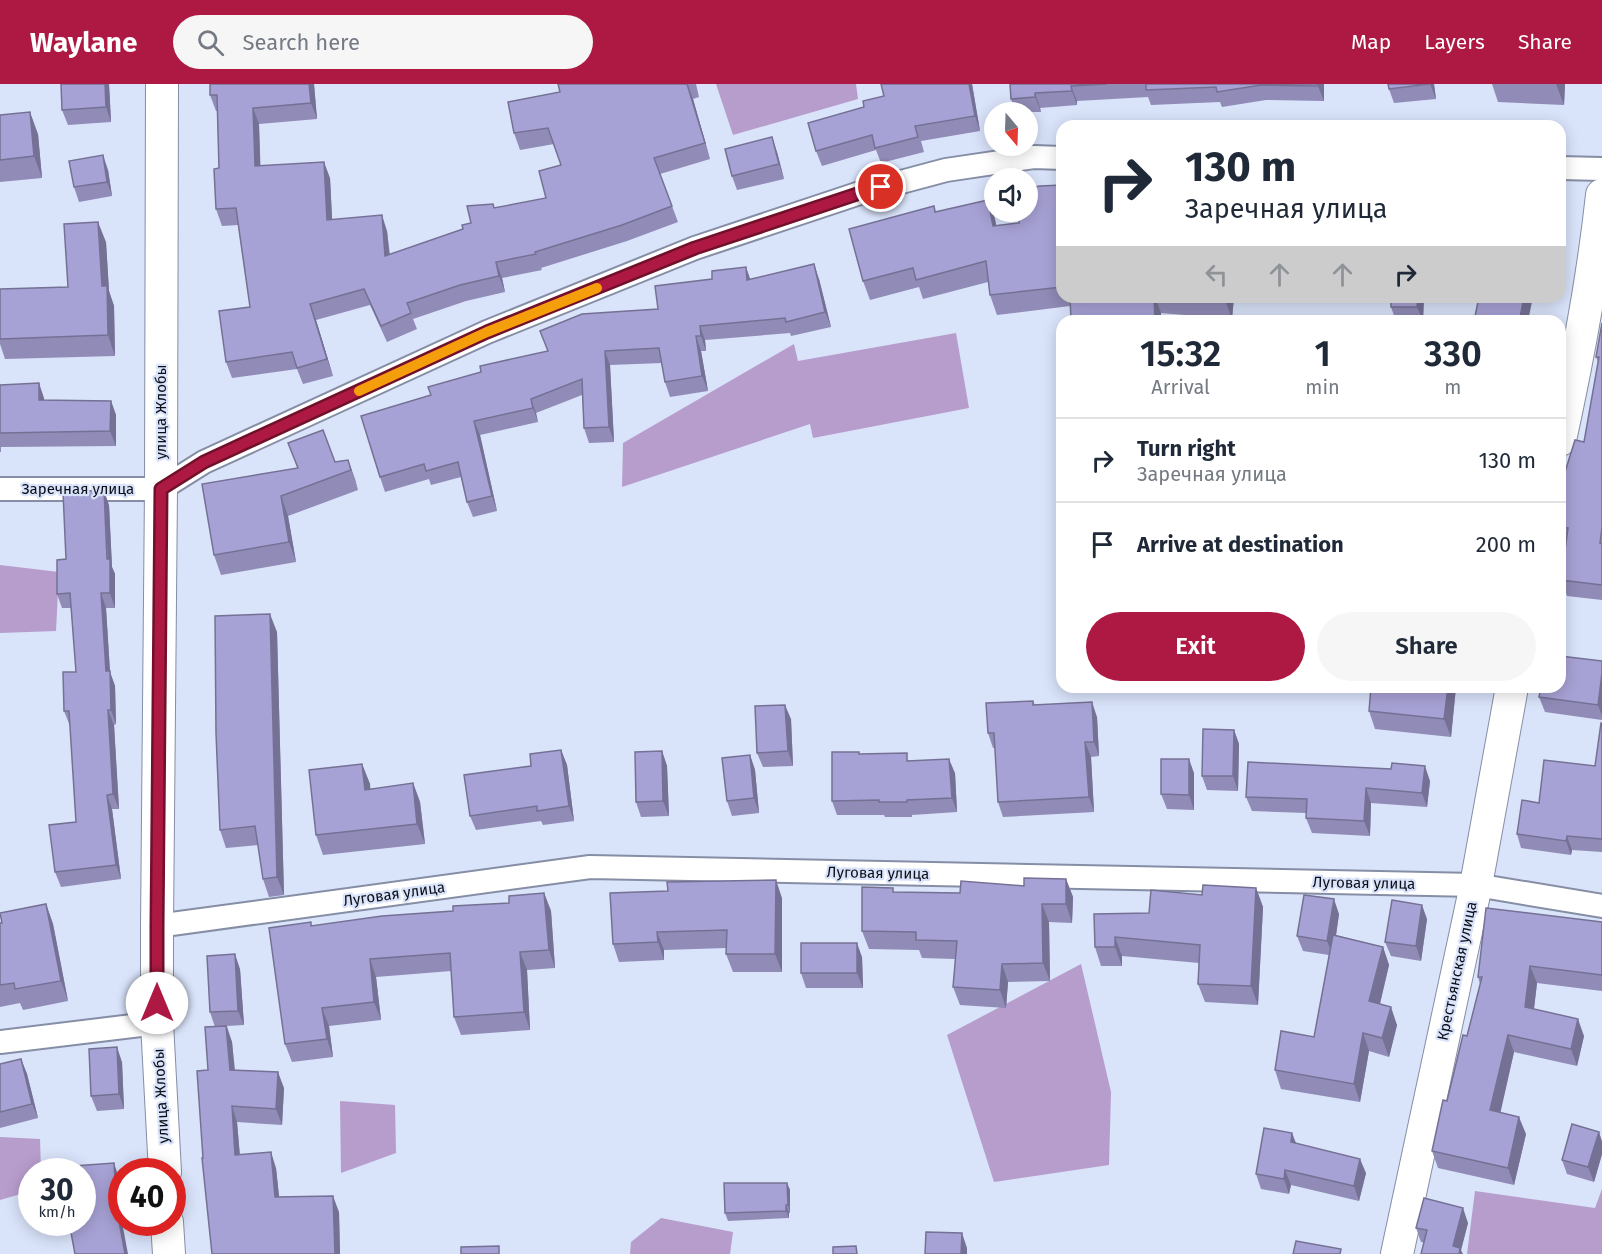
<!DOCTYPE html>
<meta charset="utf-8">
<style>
:root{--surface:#fff;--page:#f6f6f7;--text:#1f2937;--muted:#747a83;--line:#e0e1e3;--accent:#ad1942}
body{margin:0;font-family:"Fira Sans",sans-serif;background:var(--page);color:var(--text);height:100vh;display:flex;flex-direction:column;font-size:22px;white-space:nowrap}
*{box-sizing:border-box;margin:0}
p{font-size:20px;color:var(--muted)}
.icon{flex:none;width:33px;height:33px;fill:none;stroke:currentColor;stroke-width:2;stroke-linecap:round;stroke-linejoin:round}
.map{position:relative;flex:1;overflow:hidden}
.sheet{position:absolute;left:1056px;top:231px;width:510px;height:378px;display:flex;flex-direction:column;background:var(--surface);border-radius:18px;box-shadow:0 3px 15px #0003}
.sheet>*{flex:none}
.top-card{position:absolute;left:1056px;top:36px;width:510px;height:183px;border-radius:18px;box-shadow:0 3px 15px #0003;background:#fff;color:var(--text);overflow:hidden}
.needle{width:39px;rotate:161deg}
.buttons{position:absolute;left:984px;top:18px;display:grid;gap:12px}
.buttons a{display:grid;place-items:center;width:54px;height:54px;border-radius:50%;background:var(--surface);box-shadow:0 3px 15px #0003;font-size:30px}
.speed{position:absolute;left:18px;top:1074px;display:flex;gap:12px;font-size:30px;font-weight:700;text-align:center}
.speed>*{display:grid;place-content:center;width:78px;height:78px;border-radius:50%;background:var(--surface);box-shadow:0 3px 15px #0003;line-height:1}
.speed small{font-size:15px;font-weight:400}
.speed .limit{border:9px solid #d22;background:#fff;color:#111}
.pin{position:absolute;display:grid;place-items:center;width:51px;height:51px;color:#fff;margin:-26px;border:3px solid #fff;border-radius:50%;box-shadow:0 2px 6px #0007}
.me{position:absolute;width:66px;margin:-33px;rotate:0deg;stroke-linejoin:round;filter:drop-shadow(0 0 4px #0008)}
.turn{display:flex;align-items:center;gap:21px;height:126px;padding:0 30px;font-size:27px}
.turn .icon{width:78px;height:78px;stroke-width:2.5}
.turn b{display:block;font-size:42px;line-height:51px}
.lanes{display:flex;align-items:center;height:57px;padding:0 30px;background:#0003;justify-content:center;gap:30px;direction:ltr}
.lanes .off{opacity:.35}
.eta{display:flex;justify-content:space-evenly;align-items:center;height:102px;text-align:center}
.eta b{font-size:36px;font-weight:600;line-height:42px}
.primary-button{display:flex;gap:12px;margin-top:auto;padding:12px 30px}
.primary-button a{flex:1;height:69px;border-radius:36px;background:var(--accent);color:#fff;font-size:24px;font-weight:600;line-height:69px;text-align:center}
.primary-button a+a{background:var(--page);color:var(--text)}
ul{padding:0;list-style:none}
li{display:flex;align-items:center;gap:18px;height:84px;padding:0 30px;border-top:2px solid var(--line)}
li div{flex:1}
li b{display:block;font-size:22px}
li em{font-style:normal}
header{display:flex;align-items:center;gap:36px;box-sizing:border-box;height:84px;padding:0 30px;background:var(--accent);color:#fff}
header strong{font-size:28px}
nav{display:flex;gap:33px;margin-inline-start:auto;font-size:21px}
.search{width:420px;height:54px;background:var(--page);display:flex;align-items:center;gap:15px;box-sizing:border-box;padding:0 21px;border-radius:33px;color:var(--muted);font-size:22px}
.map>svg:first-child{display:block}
.forest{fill:#b79dcc}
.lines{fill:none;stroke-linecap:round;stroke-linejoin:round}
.street-casing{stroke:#858ea4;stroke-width:26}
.secondary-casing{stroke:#858ea4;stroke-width:34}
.street{stroke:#fff;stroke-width:22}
.secondary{stroke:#fff;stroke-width:32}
.wall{fill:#908bb7}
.shaded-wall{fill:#757195}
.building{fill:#a7a2d5;stroke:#757195;stroke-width:1.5}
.route-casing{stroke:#70102b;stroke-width:15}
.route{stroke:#ad1942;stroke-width:10}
.slow{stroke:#f59e0b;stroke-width:10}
.labels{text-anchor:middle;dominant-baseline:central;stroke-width:4.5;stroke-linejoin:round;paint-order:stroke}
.street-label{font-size:15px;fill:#0b0e16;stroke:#d9e3fa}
</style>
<header>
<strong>Waylane</strong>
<div class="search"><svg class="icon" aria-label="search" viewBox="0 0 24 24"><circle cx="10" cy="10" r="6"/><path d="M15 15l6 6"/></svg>Search here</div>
<nav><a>Map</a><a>Layers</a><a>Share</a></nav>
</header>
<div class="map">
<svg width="1602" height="1170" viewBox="0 0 1602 1170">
<rect width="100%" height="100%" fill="#d9e3fa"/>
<g class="forest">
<path d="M716,0h140l2,15 -125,36z"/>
<path d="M956,249l13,75 -156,30 -3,-14 -188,63 1,-44 171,-99 4,17z"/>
<path d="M0,481l59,7 -3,59 -56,2z"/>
<path d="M1081,880l30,128 -2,73 -115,17 -47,-147z"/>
<path d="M340,1017l55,4 1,48 -55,20z"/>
<path d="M0,1053l40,2 1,32 -9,1 -1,19 -31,9z"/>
<path d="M1602,1105v65h-135l8,-63 120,17z"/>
<path d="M661,1134l72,14 -3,22h-100l1,-12z"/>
</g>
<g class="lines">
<g class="street-casing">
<g id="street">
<path d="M1560,84l42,1"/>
<path d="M0,405h161l43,-27 283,-130 208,-84 165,-55 86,-23 88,-13 28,1"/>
<path d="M157,842l433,-59 886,18 126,21"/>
<path d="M0,958l157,-19"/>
</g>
</g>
<g class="secondary-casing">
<g id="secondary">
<path d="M162,0l-1,405 -4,437v97l8,149"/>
<path d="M1560,356c18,-82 33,-161 42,-245"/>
<path d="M167,1138l2,32"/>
<path d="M1397,1170l79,-369 36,-198"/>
</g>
</g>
<use href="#street" class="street"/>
<use href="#secondary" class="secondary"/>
</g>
<g class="wall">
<path d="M109,0l2,38 -43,3 -6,-15z"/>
<path d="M210,0h104l3,35 -58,5 1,42 70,12 2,41 55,12 3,24 73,-26 8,-6 23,-15 52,-10 15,-33 -7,-21 -34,6 -6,-17 46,-41 -2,-8h138l3,13 -6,2 17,60 -50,15 18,48 -51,19 -86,27 1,2 -40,8 3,14 -39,9 -53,18 4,10 -30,13 -17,-37 -54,15 17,56 -30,8 -6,-15 -65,9 -6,-16 24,-55 -12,-82 -16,1 -6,-17 3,-41 -2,-57h-1l-6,-16z"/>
<path d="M881,0h91l8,47 -59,10 3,11 -43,11 -5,-13 -54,16 -6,-15 48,-44 20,-11z"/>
<path d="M1010,0h314v17l-58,-1 -44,7 -2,-5 -69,3 -3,-8 -71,4v4l-37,3 1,4h-25l-5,-13z"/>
<path d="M1434,0l2,15 -42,4 -5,-14z"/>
<path d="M1492,0h73l-1,21 -66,-3z"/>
<path d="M0,31l38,19 4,44 -42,4z"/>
<path d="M777,68l7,27 -47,11 -5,-14z"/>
<path d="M108,86l4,26 -33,6 -5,-15z"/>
<path d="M1062,101v112h172l-2,22 -71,-6v8h-90l-1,-15 -73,9 -7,-20 -2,-13 -65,17 -4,-12 -49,13 -7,-19 71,-75 2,6 52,-12 7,19 1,7 23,-3z"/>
<path d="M106,158l3,49 5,15 1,50 -110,3 -5,-15v-55l68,-2z"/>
<path d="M746,183l4,12h69l12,48 -40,9 -1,-3 -85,7 1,11h-5l7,40 -38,6 -5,-15 -3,-19 -52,2 4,77 -25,1 -5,-15 -2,-33 -46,18 2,9 -58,13 17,76 -24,6 -6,-15 -6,-25 -30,8 -2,-6 -44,13 -5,-15 51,-82 50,-23 66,-21 111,-42 54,-30z"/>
<path d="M1391,213h33l-1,24h-27l-5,-14z"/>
<path d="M1479,213l49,24h-54z"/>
<path d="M1602,239v277l-35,-4 -6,-16 5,-37 -5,-1 -1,-2v-52l24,-46 14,-80 -2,-5z"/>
<path d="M0,301l44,13v2l67,1 5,14v31l-115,1v5h-1z"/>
<path d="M348,376l10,30 -70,26 8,46 -75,13 -7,-20 -12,-71z"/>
<path d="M109,421l3,62 3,7v34h-9l4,64 5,14 1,38 -2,1 5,84h-7l9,70 -60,8 -6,-15 21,-50 -6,-96 -6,-15 12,-39 -5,-64h-9l-5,-14 9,-35z"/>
<path d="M277,548l7,263 -15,2 -6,-18 -5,-34 -32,3 -6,-18z"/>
<path d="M1602,577v59l-57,-8 -6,-15z"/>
<path d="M1371,603h85l-5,50 -76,-8 -6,-18z"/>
<path d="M1033,617l2,4 62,12 2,39 -8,1 3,55 -91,5 -5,-15 -3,-54h-2l-5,-15z"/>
<path d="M791,635l2,47 -30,1 -6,-14z"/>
<path d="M1602,639v129l-30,-2 -1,5 -50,-7 -4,-14 22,-31 56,-37z"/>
<path d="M1234,646l5,14 -1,47 -31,-1 -5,-14z"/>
<path d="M561,666l6,15 7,56 -31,4 -2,-4 -65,9 -6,-14 61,-50z"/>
<path d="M662,667l5,15 2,50 -28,1 -5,-15z"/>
<path d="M860,670l50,7 45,12 2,39 -45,3v2h-27l-1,-2h-47l-5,-14z"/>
<path d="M750,671l5,15 4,43 -27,3 -5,-15z"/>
<path d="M362,680l8,20v5l43,-6 7,19 5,42 -102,11 -7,-20z"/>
<path d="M1194,689v37l-27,-1 -6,-15z"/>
<path d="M1430,697l-3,26 -56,-4 -1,33 -58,-3 -6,-15v-5l-54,-2 -6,-14z"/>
<path d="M1066,795l7,18 -1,26 -23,-1 1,59 -42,1 -2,26 -46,-3 -7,-18 2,-28 -33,-1 -3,-8 -50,-1 -7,-18 32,-39 66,1 64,-7z"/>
<path d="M1256,804l7,19 -5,98 -53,-3 -7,-18 1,-21 -77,-7v10h-21l-6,-19 54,-34 53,-18z"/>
<path d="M544,809l7,18 4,57 -28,2 3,60 -69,5 -7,-18 -3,-46 -75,6 5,43 -52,6 4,31 -41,5 -7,-18 27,-118 141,-15 56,-8z"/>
<path d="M782,814v74h-49l-7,-18v-6l-62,2v10l-45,2 -6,-18z"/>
<path d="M46,820l7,20 15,77 -45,9 -3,-7 -20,4v-84z"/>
<path d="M1339,830l-3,21 47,12 6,18 -9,39 17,21 -8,32 -20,-6 -9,51 -79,-13 -6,-19 39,-33 15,-82 -26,-4 -6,-15z"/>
<path d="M1427,835l-6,42 -30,-5 -6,-14z"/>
<path d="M1602,838v69l-65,-8 -3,26 50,27 -7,30 -63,-14 -14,60 26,22 -12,51 -76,-17 -6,-17 35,-115 13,-52 -2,-7z"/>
<path d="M862,873l1,31h-57l-5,-15z"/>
<path d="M240,885l4,56 -17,1 5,16 3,28 49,18 -2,37 -45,-3 3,33 36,13 3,29 60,15 1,42 -137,-96 5,-88 7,-43 -5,-15z"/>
<path d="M21,975l6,15 11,44 -38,10v-64z"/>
<path d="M122,978l2,47 -27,2 -6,-15z"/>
<path d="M1599,1048l3,10v12l-8,28 -27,-8 -5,-14z"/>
<path d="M1296,1059l70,30 -7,28 -68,-16 -2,9 -28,-5 -5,-15z"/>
<path d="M787,1099l3,7v23h-1v5l-61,3 -3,-8z"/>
<path d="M1468,1139l-7,27 -40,-8 -5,-14z"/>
</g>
<g class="shaded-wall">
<path d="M105,0h4l2,38 -5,-15z"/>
<path d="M309,0h5l3,35 -6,-16z"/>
<path d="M687,0l6,15 17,60 -5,-16z"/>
<path d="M969,0h3l8,47 -5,-15z"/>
<path d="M1318,0h6v17l-6,-15z"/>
<path d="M1430,0h4l2,15z"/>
<path d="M1556,0h9l-1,21z"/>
<path d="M1071,2l6,15v4l-5,-14z"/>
<path d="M1035,9l5,15 1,4 -6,-15z"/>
<path d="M253,24l6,16 2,58 -6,-16z"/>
<path d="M30,28l8,22 4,44 -8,-22z"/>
<path d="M772,53l5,15 7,27 -5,-15z"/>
<path d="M103,71l5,15 4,26 -5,-14z"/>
<path d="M324,78l6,16 3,58 -6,-16z"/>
<path d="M988,116l7,19 5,26 -7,-19z"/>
<path d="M382,131l5,16 4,41 -6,-16z"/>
<path d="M98,138l8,20 3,49 5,15 1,50 -7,-21 -6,-49z"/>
<path d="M496,178l6,16 3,14 -6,-16z"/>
<path d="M814,180l5,15 12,48 -6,-15z"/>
<path d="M746,183l5,15 -4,-2z"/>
<path d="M1154,213h1l6,16v8h-6z"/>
<path d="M1225,213h9l-2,22 -7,-19z"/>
<path d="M1418,213h6l-1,24 -6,-14z"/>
<path d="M1524,213h9l-5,24h-7l-1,-3z"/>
<path d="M310,220l6,16 17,56 -6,-17z"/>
<path d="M700,242l5,14 1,11 -5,-15z"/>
<path d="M696,252l5,15 7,40 -6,-15z"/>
<path d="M605,267l5,14 4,77 -5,-15z"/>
<path d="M39,299l5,15 1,17 -6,-15z"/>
<path d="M531,315l5,14 2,9 -5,-14z"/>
<path d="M111,317l5,14v31l-6,-15z"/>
<path d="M474,337l6,14 17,76 -5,-15z"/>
<path d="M348,376l7,19 3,11 -7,-20z"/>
<path d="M104,406l5,15 3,62 3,7v34l-5,-15z"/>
<path d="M281,412l7,20 8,46 -7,-20z"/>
<path d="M101,509l5,15 4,64 5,14 1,38 -5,-14 -5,-39z"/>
<path d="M270,530l7,18 7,263 -7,-18z"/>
<path d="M1602,589v43l-4,-11z"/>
<path d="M1448,603h8l-5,50 -7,-18z"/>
<path d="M1092,618l5,15 2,39 -5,-14z"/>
<path d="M785,621l6,14 2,47 -5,-15z"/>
<path d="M108,626l6,15 5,84 -6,-15z"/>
<path d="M1234,646l5,14 -1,47 -5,-15z"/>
<path d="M1085,658l6,15 3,55 -5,-15z"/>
<path d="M561,666l6,15 7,56 -5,-15z"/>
<path d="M662,667l5,15 2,50 -6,-15z"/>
<path d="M750,671l5,15 4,43 -5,-15z"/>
<path d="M949,675l6,14 2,39 -5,-14z"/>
<path d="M1189,675l5,14v37l-5,-15z"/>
<path d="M362,680l8,20 2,25 -7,-19z"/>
<path d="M1425,682l5,15 -3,26 -5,-14z"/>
<path d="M413,699l7,19 5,42 -8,-20z"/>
<path d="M1366,704l5,15 -1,33 -6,-15z"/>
<path d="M107,711l5,14 9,70 -5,-14z"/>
<path d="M1567,752l5,14 -1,5 -5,-14z"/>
<path d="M1066,795l7,18 -1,26 -6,-19z"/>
<path d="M776,796l6,18v74l-7,-18z"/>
<path d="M1256,804l7,19 -5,98 -7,-19z"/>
<path d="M544,809l7,18 4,57 -6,-18z"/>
<path d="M1334,815l5,15 -6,42 -6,-15z"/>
<path d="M46,820l7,20 15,77 -7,-20z"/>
<path d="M1042,820l7,18 1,59 -7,-18z"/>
<path d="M1422,821l5,14 -6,42 -5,-15z"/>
<path d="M657,848l7,18v10l-6,-18z"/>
<path d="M1115,853l7,19v10l-7,-19z"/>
<path d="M857,859l5,14 1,31 -6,-15z"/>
<path d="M1383,863l6,18 -13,55 -7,-19z"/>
<path d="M520,868l7,18 3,60 -6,-18z"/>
<path d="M235,870l5,15 4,56 -6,-14z"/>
<path d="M370,875l6,18 5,43 -7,-18z"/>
<path d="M1002,880l6,18 -2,26 -6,-18z"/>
<path d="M1530,882l7,17 -5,42 -7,-18z"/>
<path d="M1391,923l6,18 -8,32 -7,-19z"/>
<path d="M322,924l7,18 4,31 -6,-18z"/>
<path d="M1578,935l6,17 -7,30 -6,-17z"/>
<path d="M226,942l6,16 4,44 -6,-16z"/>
<path d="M1363,949l6,18 -9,51 -6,-18z"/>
<path d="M1508,951l6,17 -17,76 -7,-18z"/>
<path d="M117,963l5,15 2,47 -5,-15z"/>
<path d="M21,975l6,15 11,44 -6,-14z"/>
<path d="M278,988l6,16 -2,37 -6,-16z"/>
<path d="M232,1022l5,16 4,49 -6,-16z"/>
<path d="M1519,1033l7,17 -12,51 -6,-17z"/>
<path d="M1599,1048l3,10v12l-8,28 -6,-15z"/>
<path d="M1292,1049l6,15 -7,-6z"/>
<path d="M271,1068l5,16 5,46 -6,-17z"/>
<path d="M1360,1075l6,14 -7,28 -5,-15z"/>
<path d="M114,1079l5,15 3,44 6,32h-3l-8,-44z"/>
<path d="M1285,1086l6,15 -2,9 -5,-15z"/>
<path d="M787,1099l3,7v23l-2,-8z"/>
<path d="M333,1112l6,16 1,42h-5z"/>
<path d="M786,1121l3,8v5l-3,-7z"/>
<path d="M1463,1124l5,15 -7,27 2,4h-7l-3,-8z"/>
<path d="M962,1149l5,15v6h-6z"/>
</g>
<g class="building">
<path d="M61,0h44l1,23 -44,3z"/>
<path d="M210,0h99l2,19 -58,5 2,58 69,-4 3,58 55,-5 3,41 78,-27 -1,-4 9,-2 -4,-17 26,-2 1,4 52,-10 -7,-27 22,-6 -13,-37 -34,5 -6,-31 52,-10 -2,-8h129l18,59 -51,15 18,48 -50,19 -87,27 1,2 -40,8 3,14 -39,9 -53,18 4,10 -30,13 -17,-37 -54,15 17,55 -30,9 -5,-16 -66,10 -7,-51 31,-4 -14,-99 -20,1 -2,-40 5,-1 -2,-73h-7z"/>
<path d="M881,0h88l6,32 -60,10 3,11 -43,11 -3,-13 -56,16 -8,-28 56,-16 -1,-6 21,-5z"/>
<path d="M1010,0h97l-36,2 1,5 -37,2v4l-24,2z"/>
<path d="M1146,0h172v2l-57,-1 -44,7 -1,-5 -70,3z"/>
<path d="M1388,0h42l-41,5z"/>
<path d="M30,28l4,44 -34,4v-45z"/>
<path d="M772,53l7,27 -47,12 -7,-27z"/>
<path d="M103,71l4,27 -33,5 -5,-26z"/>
<path d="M1062,101v102l-72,8 -4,-34 -70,19 -3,-12 -50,13 -14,-52 85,-23 1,6 53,-12 5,26 26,-3v-11h9v-24l12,-2z"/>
<path d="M98,138l4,64h5l1,49 -108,4v-50l68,-2 -4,-63z"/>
<path d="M814,180l11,48 -39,10 -1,-4 -85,8 1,10h-5l6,40 -37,6 -6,-34 -54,3 4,76 -25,1 -2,-49 -51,20 2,9 -59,13 18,75 -25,6 -9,-40 -32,9 -2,-7 -44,13 -19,-61 70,-21 -3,-8 53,-15 -1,-6 68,-15 -8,-20 42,-17 76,-5 -3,-23 57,-7v-8l34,-4 1,13z"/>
<path d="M1070,213h84l1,24h-84z"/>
<path d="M1189,213h36v3z"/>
<path d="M1391,213h27l-1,10h-26z"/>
<path d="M1479,213h45l-4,21 -9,-1 -1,4h-36z"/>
<path d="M1602,239v204l-2,16 2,1v41l-41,-5 7,-52 -8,-1v-39l15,-48 9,2 15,-85h-3z"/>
<path d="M39,299v17l72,1 -1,30 -110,2v-48z"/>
<path d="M323,346l12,32 13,-2 3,10 -70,26 8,46 -75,13 -12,-71 96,-16 -10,-25z"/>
<path d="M104,406l3,69h3v34h-9l5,78h4l1,39h-3l5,84 -6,1 9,70 -61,7 -6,-47 27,-3 -7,-111h-5l-1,-39h13l-6,-79 -13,1v-34l9,-1 -3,-67z"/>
<path d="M270,530l7,263 -14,2 -8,-53 -35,4 -4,-97 -1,-117z"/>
<path d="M1560,572l42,5v12l-4,32 -59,-8 2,-10h19z"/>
<path d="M1371,603h77l-4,32 -75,-8z"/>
<path d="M1033,617v4l59,-3 2,40h-9l4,55 -91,5 -4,-69h-6l-2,-30z"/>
<path d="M785,621l3,46 -31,2 -2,-47z"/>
<path d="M1601,639h1v116l-35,-3 -1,5 -49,-7 5,-34 17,3 5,-43 51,6z"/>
<path d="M1203,645l31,1 -1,46h-31z"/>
<path d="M561,666l8,56 -32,5v-5l-67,10 -6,-41 67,-9 -1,-12z"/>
<path d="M662,667l1,50 -27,1 -1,-50z"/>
<path d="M832,668h27v2l48,-1v8l42,-2 3,39 -45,2v2h-28v-2l-47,1z"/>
<path d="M750,671l4,43 -27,3 -5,-43z"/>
<path d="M1161,675h28v36l-28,-1z"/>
<path d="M1248,678l143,7 1,-6 33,3 -3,27 -56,-5 -2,33 -58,-3 1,-19 -61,-2z"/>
<path d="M362,680l3,26 48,-7 4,41 -101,11 -7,-65z"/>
<path d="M1024,794l42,1v25h-24l1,59 -41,1 -2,26 -47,-3 4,-46 -41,-1v-8l-54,-1v-44l31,1v4l67,1 1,-12 63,5z"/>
<path d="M776,796l-1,74h-49l1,-24 -70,2 1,10 -45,2 -3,-51 58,-2 -1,-9z"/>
<path d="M1203,801l53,3 -5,98 -53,-2 2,-39 -85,-8v10h-20l-1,-33 55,-1 2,-23 51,5z"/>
<path d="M544,809l5,57 -29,2 4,60 -70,5 -4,-64 -80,6 4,43 -52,6 5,31 -42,5 -16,-116 42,-6v4l71,-10 71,-5v-5l56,-3v-7z"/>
<path d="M1304,811l30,4 -7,42 -30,-5z"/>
<path d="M1392,816l30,5 -6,41 -31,-4z"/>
<path d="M46,820l15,77 -46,8 -1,-6 -14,2v-62h2l-2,-10z"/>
<path d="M1486,824l116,14v53l-72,-9 -5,41 53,12 -7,30 -63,-14 -18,75 29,7 -11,51 -76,-17 11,-51 4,1 16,-66 4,1 15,-59h-4z"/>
<path d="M1333,851l50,12 -14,54 22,6 -9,31 -19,-5 -9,51 -79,-14 6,-39 33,6z"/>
<rect x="801" y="859" width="56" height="30"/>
<path d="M235,870l3,57 -28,1 -3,-56z"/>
<path d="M226,942l4,44 48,2 -2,37 -44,-3 3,49 36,-3 4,45 58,-1 2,58h-123l-10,-96h1l-6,-87 11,-1 -3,-43z"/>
<path d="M117,963l2,47 -28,2 -2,-47z"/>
<path d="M21,975l11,45 -32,8v-48z"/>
<path d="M1572,1040l27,8 -11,35 -26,-7z"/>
<path d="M1264,1044l28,5 -1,9 69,17 -6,27 -69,-16 -1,9 -28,-5z"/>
<path d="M114,1079l3,47 8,44h-50l-6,-32h13v-50h-22v-5z"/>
<path d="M724,1099h63l1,22h-2v6l-61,2z"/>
<path d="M1424,1114l39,10 -10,38 7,2 -1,6h-38l6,-24 -11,-2z"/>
<path d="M926,1148l36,1 -1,21h-36z"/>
<path d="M1296,1157l45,8 -1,5h-47z"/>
<path d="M499,1162v8h-38v-7z"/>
<path d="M856,1162l1,8h-24v-7z"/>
</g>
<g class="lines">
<g class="route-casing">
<path id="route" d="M157,919v-77l4,-437 43,-27 283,-130 208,-84 165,-55 21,-6"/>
</g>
<use href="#route" class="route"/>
<path class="slow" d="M359,307l128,-59 110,-44"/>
</g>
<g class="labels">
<g class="street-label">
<text transform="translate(161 328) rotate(-90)">улица Жлобы</text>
<text x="78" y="405">Заречная улица</text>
<text transform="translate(878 789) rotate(1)">Луговая улица</text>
<text transform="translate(1364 799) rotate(1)">Луговая улица</text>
<text transform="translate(394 810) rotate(-8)">Луговая улица</text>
<text transform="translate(1457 887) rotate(-78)">Крестьянская улица</text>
<text transform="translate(161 1012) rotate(-93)">улица Жлобы</text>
</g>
</g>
</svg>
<div class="buttons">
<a><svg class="needle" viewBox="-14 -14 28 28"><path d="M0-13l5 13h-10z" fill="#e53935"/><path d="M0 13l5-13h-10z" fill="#747a83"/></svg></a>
<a><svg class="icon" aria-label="sound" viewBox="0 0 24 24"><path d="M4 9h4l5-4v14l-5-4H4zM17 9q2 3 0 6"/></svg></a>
</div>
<div class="speed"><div>30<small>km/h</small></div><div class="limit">40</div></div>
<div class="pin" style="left:881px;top:103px;background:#d93025"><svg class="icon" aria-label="arrive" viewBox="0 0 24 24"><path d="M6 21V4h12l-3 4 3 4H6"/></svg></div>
<svg class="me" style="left:157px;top:919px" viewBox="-20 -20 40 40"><circle r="19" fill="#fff"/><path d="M0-13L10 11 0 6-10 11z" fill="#ad1942"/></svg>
<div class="top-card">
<div class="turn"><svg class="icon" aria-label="right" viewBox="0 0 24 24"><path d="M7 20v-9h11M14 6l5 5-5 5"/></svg><div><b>130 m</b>Заречная улица</div></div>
<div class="lanes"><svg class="icon off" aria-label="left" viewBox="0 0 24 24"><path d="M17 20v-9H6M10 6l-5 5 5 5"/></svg><svg class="icon off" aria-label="ahead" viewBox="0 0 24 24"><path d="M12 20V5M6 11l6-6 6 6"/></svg><svg class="icon off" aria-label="ahead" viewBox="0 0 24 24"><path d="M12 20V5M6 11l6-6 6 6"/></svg><svg class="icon" aria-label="right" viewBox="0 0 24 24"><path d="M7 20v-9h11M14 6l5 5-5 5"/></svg></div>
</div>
<section class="sheet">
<div class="eta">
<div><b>15:32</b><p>Arrival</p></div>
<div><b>1</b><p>min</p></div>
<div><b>330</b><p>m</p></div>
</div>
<ul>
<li><svg class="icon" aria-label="right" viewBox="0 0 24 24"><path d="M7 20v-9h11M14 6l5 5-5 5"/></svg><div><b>Turn right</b><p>Заречная улица</p></div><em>130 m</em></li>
<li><svg class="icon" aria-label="arrive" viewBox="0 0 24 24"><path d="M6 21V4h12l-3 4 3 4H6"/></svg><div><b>Arrive at destination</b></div><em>200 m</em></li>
</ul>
<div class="primary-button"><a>Exit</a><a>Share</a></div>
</section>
</div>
